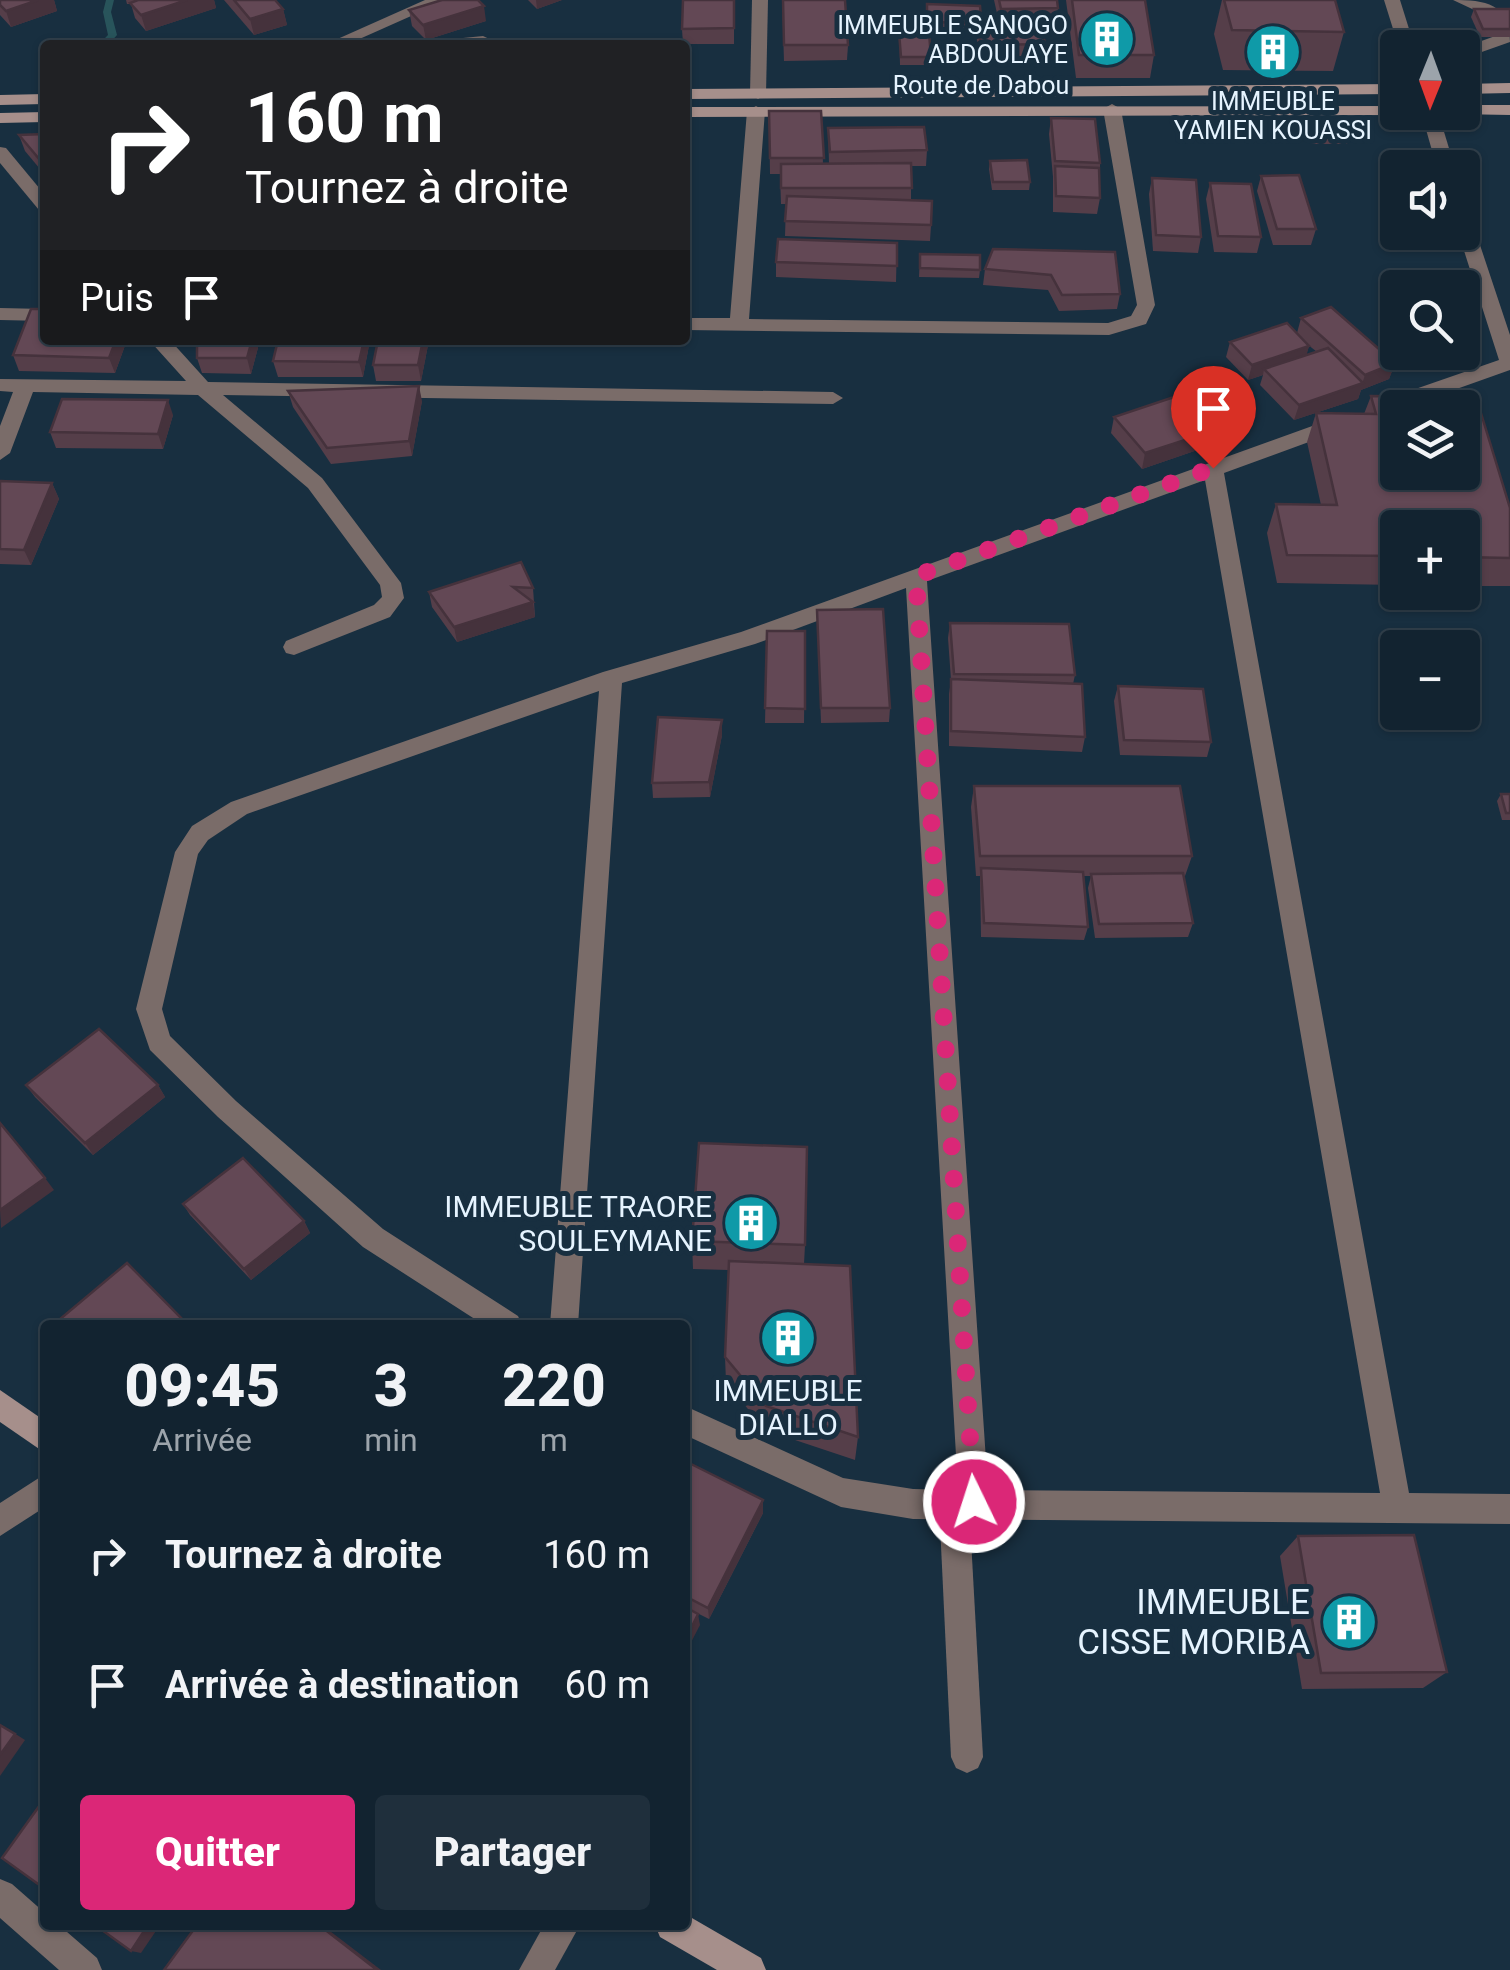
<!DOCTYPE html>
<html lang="fr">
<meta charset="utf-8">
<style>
:root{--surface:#122330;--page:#1f2f3c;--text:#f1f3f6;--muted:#9ca4ab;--line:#31404c;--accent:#db2777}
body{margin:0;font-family:Roboto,sans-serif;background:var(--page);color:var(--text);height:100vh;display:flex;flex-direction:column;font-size:38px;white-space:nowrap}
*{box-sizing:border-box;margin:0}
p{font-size:32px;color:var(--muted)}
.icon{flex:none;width:55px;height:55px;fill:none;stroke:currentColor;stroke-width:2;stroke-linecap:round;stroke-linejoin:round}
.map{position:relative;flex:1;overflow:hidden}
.panel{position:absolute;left:40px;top:1320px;width:650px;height:610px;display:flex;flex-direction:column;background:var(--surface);border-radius:10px;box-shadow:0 2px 8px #0004,0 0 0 2px var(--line)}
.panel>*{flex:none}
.hud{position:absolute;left:40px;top:40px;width:650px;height:305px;border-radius:10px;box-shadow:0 2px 8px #0004,0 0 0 2px var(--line);background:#202124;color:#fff;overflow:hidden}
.needle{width:65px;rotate:181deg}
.buttons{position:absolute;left:1380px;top:30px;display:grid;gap:20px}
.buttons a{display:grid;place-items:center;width:100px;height:100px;border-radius:10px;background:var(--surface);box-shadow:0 2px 8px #0004,0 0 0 2px var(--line);font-size:50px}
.pin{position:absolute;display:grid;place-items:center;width:85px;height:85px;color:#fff;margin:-102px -42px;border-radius:50% 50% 50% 0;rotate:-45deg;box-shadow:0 0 10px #0007}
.pin .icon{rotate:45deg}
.me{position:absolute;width:110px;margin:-55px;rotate:356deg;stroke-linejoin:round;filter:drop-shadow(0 0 8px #0008)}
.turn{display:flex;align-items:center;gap:35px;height:210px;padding:0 40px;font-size:45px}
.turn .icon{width:130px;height:130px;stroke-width:2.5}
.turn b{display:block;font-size:70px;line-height:85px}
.then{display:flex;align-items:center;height:95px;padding:0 40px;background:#0003;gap:20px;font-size:38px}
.eta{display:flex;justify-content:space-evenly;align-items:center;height:170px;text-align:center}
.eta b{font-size:60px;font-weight:800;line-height:70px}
.button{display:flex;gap:20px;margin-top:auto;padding:20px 40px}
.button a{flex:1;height:115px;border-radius:10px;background:var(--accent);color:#fff;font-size:40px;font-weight:800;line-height:115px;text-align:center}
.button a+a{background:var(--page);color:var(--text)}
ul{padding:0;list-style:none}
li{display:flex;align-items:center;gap:30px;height:130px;padding:0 40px}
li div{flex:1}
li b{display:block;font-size:38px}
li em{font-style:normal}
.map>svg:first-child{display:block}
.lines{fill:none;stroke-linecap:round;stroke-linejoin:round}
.stream{fill:#28545b;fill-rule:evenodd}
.lane{fill:#7a6c69;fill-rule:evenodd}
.street{fill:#7a6c69;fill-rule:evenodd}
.secondary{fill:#a68f8b;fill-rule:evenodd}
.wall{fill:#553e49;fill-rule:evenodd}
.shaded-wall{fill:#45323c}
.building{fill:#634855;stroke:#45323c;stroke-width:2.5;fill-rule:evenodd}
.route{stroke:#db2777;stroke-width:18;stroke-dasharray:0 32.4}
.labels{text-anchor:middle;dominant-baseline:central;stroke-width:10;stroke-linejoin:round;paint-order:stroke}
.far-poi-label{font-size:25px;fill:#e6f4ff;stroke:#182f40;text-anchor:end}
.far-street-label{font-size:25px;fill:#e6f4ff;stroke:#182f40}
.poi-label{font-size:30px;fill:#e6f4ff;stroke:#182f40;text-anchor:end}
.near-poi-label{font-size:35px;fill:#e6f4ff;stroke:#182f40;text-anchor:end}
</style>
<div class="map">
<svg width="1510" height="1970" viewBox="0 0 1510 1970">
<rect width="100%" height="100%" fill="#182f40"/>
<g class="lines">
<path class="stream" d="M106,0h8l-3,12 6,23 -9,10h-10l10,-10 -5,-23z"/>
<g class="lane">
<path d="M1453,0c32,0 57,3 57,42l-48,17v-11l36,-13 -13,-20z"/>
<path d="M483,36l19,9h-67l8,-5z"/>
<path d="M954,1488l11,5 4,10 14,254 -5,11 -11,5 -11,-5 -5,-11 -12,-254 4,-10z"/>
</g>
<g class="street">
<path d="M425,0h22l-101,45h-22z"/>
<path d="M752,0h16l-2,94 -8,5 -8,-5z"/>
<path d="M1384,0h16l15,48h-16z"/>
<path d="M1112,104l9,5 34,196 -9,19 -37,11 -424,-5v-12h45l17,-207 9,-5 9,5 -16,208 359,4 23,-7 6,-11 -34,-196z"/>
<path d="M1421,112h17l17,56h-18z"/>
<path d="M0,147l6,1 39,47v16l-6,-1 -39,-47z"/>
<path d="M1462,213l9,5 39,117v35l-121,43h-14v-10l124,-43 -41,-128h4z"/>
<path d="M0,308l45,1v12l-45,-1z"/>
<path d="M149,340h21l38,42 625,10 10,6 -10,6 -610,-9 99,83 79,105 3,15 -14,19 -96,38 -8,-2 -3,-6 3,-6 88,-36 8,-8 -2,-12 -72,-97 -110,-93 -165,-3 -23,61 -10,7v-34l13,-34 -13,-1v-12l186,2z"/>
<path d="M1340,416l10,7 -3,5 -123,45 185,1020 101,1v30l-597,-5 -72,-12 -156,-72v-29l158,72 70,11 45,1 -52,-902 -151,56 -133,39 -44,642h-28l49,-634 -352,123 -39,26 -10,14 -36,155 8,27 66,65 147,128 135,87 4,9h-38l-121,-78 -145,-130 -68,-67 -14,-41 39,-157 17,-26 39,-24 372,-130 138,-40zM1205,480l175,1013 -392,-3 -61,-909z"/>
<path d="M45,1474v33l-45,29v-33z"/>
<path d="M0,1879l12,5 33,29v12h14l38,33 5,12h-43l-59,-52z"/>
<path d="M544,1925h36l-25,45h-36z"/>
</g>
<g class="secondary">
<path d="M1510,83v10l-48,1v-10z"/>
<path d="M1398,84v10l-713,5v-10z"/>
<path d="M45,94v10l-45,1v-10z"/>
<path d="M1462,105h48v10l-54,-1 6,-2z"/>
<path d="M1398,106v6l6,3 -719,2v-10z"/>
<path d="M45,112v10l-45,1v-10z"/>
<path d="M0,1390l45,31v32l-45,-31z"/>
<path d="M685,1914l76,44 5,12h-49l-57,-33 -5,-12h30z"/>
</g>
</g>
<g class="wall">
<path d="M0,0h54l3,11 -46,16 -11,-12z"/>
<path d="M126,0h88l2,8 -70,23 -11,-13 -4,-14h-4z"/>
<path d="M224,0h51l8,9 4,16 -33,10z"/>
<path d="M528,0h34l-25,9z"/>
<path d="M734,0v44h-51l-1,-15z"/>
<path d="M782,0l66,45 -1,15 -63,1z"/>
<path d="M994,0h63l1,8 -2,15 -15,1 4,20 -2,16h-64l-3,-29 -50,-1 1,-26 54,14h17z"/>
<path d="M1066,0h79l9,55 -4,23h-74z"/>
<path d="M1222,0h113l9,32 -11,39 -110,-1 -9,-36z"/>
<path d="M1474,9h36v28h-30l-9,-20z"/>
<path d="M409,10l77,11 -60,19 -14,-14z"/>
<path d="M899,32l32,25 -1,8h-30z"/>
<path d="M769,111h52l2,53h6l-1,-36 99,22 -1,16h-15v34l20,25 -1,16 -145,-5 1,-32h-5l-1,-30h-10z"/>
<path d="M1051,118l49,45v35l-3,16 -44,-2v-35l-4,-43z"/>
<path d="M1308,121l42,15 -3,8h-36l-5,-15z"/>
<path d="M45,134v41l-20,-24 -6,-16z"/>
<path d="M990,161l40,21 -1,8h-37l-3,-21z"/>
<path d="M1261,176l55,53 -5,16h-38l-16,-54z"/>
<path d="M1152,178l49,59 -3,16 -45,-2 -4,-57z"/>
<path d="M1210,183l51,54 -4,16 -43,-1 -8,-53z"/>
<path d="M897,243l-1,39 -120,-5v-15z"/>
<path d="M993,249l127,45 -3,15 -58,2 -11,-21 -65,-5 2,-16z"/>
<path d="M920,254l60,16 -1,8 -60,-1z"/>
<path d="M1301,318l94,45 -6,16 -28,11 -3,9 -64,21 -34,-35 3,-10 -15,5 -22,-23 4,-15 67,-9zM1307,344l10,8 -11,3 3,-9z"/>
<path d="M127,340l-12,33 -96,-2 -6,-16z"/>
<path d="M196,340h64l-9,34 -49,-1 -5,-15z"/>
<path d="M370,340l-7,37h-85l-5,-16z"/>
<path d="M378,340h51l-8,41h-45l-3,-16z"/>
<path d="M288,391l134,10 -10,55 -81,8 -38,-57z"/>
<path d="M1371,396l139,112v78h-48v-58h-64v57l-121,-2 -10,-50 9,-29 45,1 -14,-63 9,-29 48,1z"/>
<path d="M173,415l-10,34 -107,-1 -6,-16z"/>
<path d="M1114,417l98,28 -70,24 -31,-36z"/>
<path d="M0,481l52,2 7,16 -28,66 -31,-1z"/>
<path d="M521,562l12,26 2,29 -78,25 -25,-35 -3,-15z"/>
<path d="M817,610l73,98 -1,14 -68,1z"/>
<path d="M950,623l125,52 -2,9 12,53 -3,15 -133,-6v-52l2,-14 -3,-42z"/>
<path d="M767,631h38l-1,92h-39z"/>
<path d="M1118,686l93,56 -4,15 -87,-2 -6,-54z"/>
<path d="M722,735l-12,62 -57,1 -1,-15z"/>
<path d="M974,786l218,70 -7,20h-1l9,47 -5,14 -93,1 -7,-50 3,-12h-7l4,51 -4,13 -103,-3 -1,-61h-4l-5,-69z"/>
<path d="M1501,794h9v26h-8l-5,-19z"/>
<path d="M26,1085h132l7,12 -72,58 -58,-58z"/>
<path d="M183,1204l121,17 6,12 -59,47 -61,-65z"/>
<path d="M692,1241l113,4 -1,19 54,173 -3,23 -90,-30 -39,-48 -1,-25 3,-87 -35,-1z"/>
<path d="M685,1461l78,52 -54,106 -24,-12z"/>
<path d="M1298,1536l149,136 -24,16 -121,1 -22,-133z"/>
</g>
<g class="shaded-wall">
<path d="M38,0h16l3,11 -46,16 -5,-16z"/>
<path d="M187,0h27l2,8 -70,23 -5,-16z"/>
<path d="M536,0h26l-25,9z"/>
<path d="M484,6l2,15 -60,19 -3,-15z"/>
<path d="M283,9l4,16 -33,10 -4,-16z"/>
<path d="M116,340h11l-12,33 -6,-15z"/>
<path d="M252,340h8l-9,34 -4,-16z"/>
<path d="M364,340h6l-7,37 -4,-15z"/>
<path d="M423,340h6l-8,41 -3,-16z"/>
<path d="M1309,346l-4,15 -41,8 -1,6 -15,5 4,-15z"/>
<path d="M1395,363l-6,16 -28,11 -3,9 -64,21 5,-15 63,-21 3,-9z"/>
<path d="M419,386l3,15 -10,55 -3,-15z"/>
<path d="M168,400l5,15 -10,34 -5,-15z"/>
<path d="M1216,430l-4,15 -70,24 3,-16z"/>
<path d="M52,483l7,16 -28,66 -7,-15z"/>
<path d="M533,602l2,15 -78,25 -3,-15z"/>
<path d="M722,720v15l-12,62 -1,-15z"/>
<path d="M158,1085l7,12 -72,58 -8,-12z"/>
<path d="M45,1178l9,12 -53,38 -1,-18z"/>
<path d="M304,1221l6,12 -59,47 -7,-11z"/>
<path d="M763,1500v13l-54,106 -1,-11z"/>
<path d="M698,1614l2,11 -15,29v-13z"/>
<path d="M0,1724l25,16 -25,36z"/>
<path d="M148,1925h12l-19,28 -10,-2z"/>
<path d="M319,1925h3l59,45h-4z"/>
</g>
<g class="building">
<path d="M0,0h38l-32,11 -6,-6z"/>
<path d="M138,0h49l-46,15 -11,-12z"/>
<path d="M234,0h41l8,9 -33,10z"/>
<path d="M442,0h36l6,6 -61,19 -14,-15z"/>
<path d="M683,0h51v28l-52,1z"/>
<path d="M783,0h62l3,45h-64z"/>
<path d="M999,0h58l1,8 -57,1z"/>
<path d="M1072,0h73l9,55h-75z"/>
<path d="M1224,0h111l9,32 -112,-2z"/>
<path d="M927,4l53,2 1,12h-4v5l-50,-1z"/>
<path d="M1474,9h36v20h-27z"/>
<path d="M977,18h63l5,26 -64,1z"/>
<path d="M899,32l30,1 2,24h-30z"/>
<path d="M450,40h32v5h-33z"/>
<path d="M769,111h52l3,47h-54z"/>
<path d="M1051,118l44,1 5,44 -45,-2z"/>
<path d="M1308,121h37l5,15h-37z"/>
<path d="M924,127l3,23 -97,2 -2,-24z"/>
<path d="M45,134v32l-26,-31z"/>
<path d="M1027,160l3,22h-37l-3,-21z"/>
<path d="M911,163l1,25h-131v-24z"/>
<path d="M1055,166l44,2 1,30 -44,-2z"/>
<path d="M1299,175l17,54h-39l-16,-53z"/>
<path d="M1152,178l44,2 5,57 -45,-2z"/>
<path d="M1210,183l41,1 10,53 -43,-1z"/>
<path d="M787,196l145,5 -1,24 -146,-4z"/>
<path d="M778,239l119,4v23l-121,-4z"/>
<path d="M993,249l122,3 5,42 -58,1 -11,-20 -66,-6z"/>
<path d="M920,254l60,1v15l-60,-2z"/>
<path d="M1331,307l64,56 -30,12 -64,-57z"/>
<path d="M31,309h14v31h71l-7,18 -96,-3z"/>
<path d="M1287,323l22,23 -57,19 -22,-23z"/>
<path d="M197,340h55l-5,18h-50z"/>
<path d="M278,340h86l-5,22 -86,-1z"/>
<path d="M378,340h45l-5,25h-45z"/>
<path d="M1328,348l35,35 -64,22 -35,-36z"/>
<path d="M419,386l-10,55 -82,7 -39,-57z"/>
<path d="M1183,394l33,36 -71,23 -31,-36z"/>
<path d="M1371,396l105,1 34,111v50l-48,-1v-29h-64v28l-111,-1 -11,-51 61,1 -21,-92 60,1zM1398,408h64v64h-64z"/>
<path d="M62,399l106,1 -10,34 -108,-2z"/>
<path d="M0,481l52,2 -28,67 -24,-1z"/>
<path d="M521,562l12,26 -20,-1 20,15 -79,25 -25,-35z"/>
<path d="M883,609l7,99h-69l-4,-98z"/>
<path d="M950,623l119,1 6,51 -121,-1z"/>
<path d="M767,631h38v78l-40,-1z"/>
<path d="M951,679l131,5 3,53 -134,-6z"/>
<path d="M1118,686l85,3 8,53 -87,-2z"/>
<path d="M658,717l64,3 -13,62 -57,1z"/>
<path d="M974,786h206l12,70h-212z"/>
<path d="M1501,794h9v19h-4z"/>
<path d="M981,868l102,4 5,55 -104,-4z"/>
<path d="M1183,873l10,50 -94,1 -8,-50z"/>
<path d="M99,1029l59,56 -73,58 -59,-58z"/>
<path d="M0,1123l45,55 -45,32z"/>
<path d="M699,1143l108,4 -2,98 -113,-4z"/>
<path d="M243,1158l61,63 -60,48 -61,-65z"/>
<path d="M729,1261l121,5 8,171 -92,-31 -41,-49z"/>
<path d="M127,1263l61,62h-135z"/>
<path d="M685,1461l78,39 -55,108 -23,-12z"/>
<path d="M1414,1535l33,137 -126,1 -23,-137z"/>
<path d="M685,1607l13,7 -13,27z"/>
<path d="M0,1725l15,9 -15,21z"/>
<path d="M45,1798v91l-43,-31z"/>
<path d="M95,1925h53l-17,26z"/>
<path d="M197,1925h122l58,45h-213z"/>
</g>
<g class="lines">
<path class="route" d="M974,1502l-58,-926 297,-108"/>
</g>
<defs>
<g id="building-disc" transform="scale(2.875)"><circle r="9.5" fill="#0f9aa8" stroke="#182f40"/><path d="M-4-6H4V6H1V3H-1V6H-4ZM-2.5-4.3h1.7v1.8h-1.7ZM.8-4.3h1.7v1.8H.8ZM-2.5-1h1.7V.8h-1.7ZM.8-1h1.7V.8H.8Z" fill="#fff"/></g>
</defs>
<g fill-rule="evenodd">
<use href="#building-disc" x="1107" y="39"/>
<use href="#building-disc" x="1273" y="52"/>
<use href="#building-disc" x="751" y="1223"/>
<use href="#building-disc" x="788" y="1338"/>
<use href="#building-disc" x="1349" y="1622"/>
</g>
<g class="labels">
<g class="far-poi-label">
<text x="1068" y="25">IMMEUBLE SANOGO<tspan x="1068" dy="29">ABDOULAYE</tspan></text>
<text x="1273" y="101" text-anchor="middle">IMMEUBLE<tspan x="1273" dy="29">YAMIEN KOUASSI</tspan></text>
</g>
<g class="far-street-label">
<text x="981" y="85">Route de Dabou</text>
</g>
<g class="poi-label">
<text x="712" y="1206">IMMEUBLE TRAORE<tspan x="712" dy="34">SOULEYMANE</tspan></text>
<text x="788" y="1390" text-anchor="middle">IMMEUBLE<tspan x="788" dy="34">DIALLO</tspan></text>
</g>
<g class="near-poi-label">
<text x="1310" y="1602">IMMEUBLE<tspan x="1310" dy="40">CISSE MORIBA</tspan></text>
</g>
</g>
</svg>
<div class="buttons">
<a><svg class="needle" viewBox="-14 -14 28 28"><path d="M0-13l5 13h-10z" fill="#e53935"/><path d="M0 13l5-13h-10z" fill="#9ca4ab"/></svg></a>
<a><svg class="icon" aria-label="sound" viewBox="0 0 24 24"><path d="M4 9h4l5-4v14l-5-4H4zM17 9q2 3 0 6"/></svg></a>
<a><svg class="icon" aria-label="search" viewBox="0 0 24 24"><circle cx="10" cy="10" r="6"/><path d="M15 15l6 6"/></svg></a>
<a><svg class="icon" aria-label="layers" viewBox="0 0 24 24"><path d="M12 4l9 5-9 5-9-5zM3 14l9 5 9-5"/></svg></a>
<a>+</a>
<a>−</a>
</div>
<div class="pin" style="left:1213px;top:468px;background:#d93025"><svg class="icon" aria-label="arrive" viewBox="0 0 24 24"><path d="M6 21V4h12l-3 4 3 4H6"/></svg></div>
<svg class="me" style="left:974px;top:1502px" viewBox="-20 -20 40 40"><circle r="17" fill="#db2777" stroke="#fff" stroke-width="3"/><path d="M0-11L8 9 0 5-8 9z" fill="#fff"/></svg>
<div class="hud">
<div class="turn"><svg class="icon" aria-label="right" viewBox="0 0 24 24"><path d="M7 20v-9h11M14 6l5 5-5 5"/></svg><div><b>160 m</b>Tournez à droite</div></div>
<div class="then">Puis<svg class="icon" aria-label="arrive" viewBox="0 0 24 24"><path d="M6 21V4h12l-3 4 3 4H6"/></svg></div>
</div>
<section class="panel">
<div class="eta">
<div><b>09:45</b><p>Arrivée</p></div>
<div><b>3</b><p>min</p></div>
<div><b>220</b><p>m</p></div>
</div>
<ul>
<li><svg class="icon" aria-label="right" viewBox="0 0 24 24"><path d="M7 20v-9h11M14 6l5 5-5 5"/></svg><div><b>Tournez à droite</b></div><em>160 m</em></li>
<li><svg class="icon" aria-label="arrive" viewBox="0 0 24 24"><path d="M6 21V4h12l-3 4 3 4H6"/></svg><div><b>Arrivée à destination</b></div><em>60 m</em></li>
</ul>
<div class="button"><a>Quitter</a><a>Partager</a></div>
</section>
</div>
